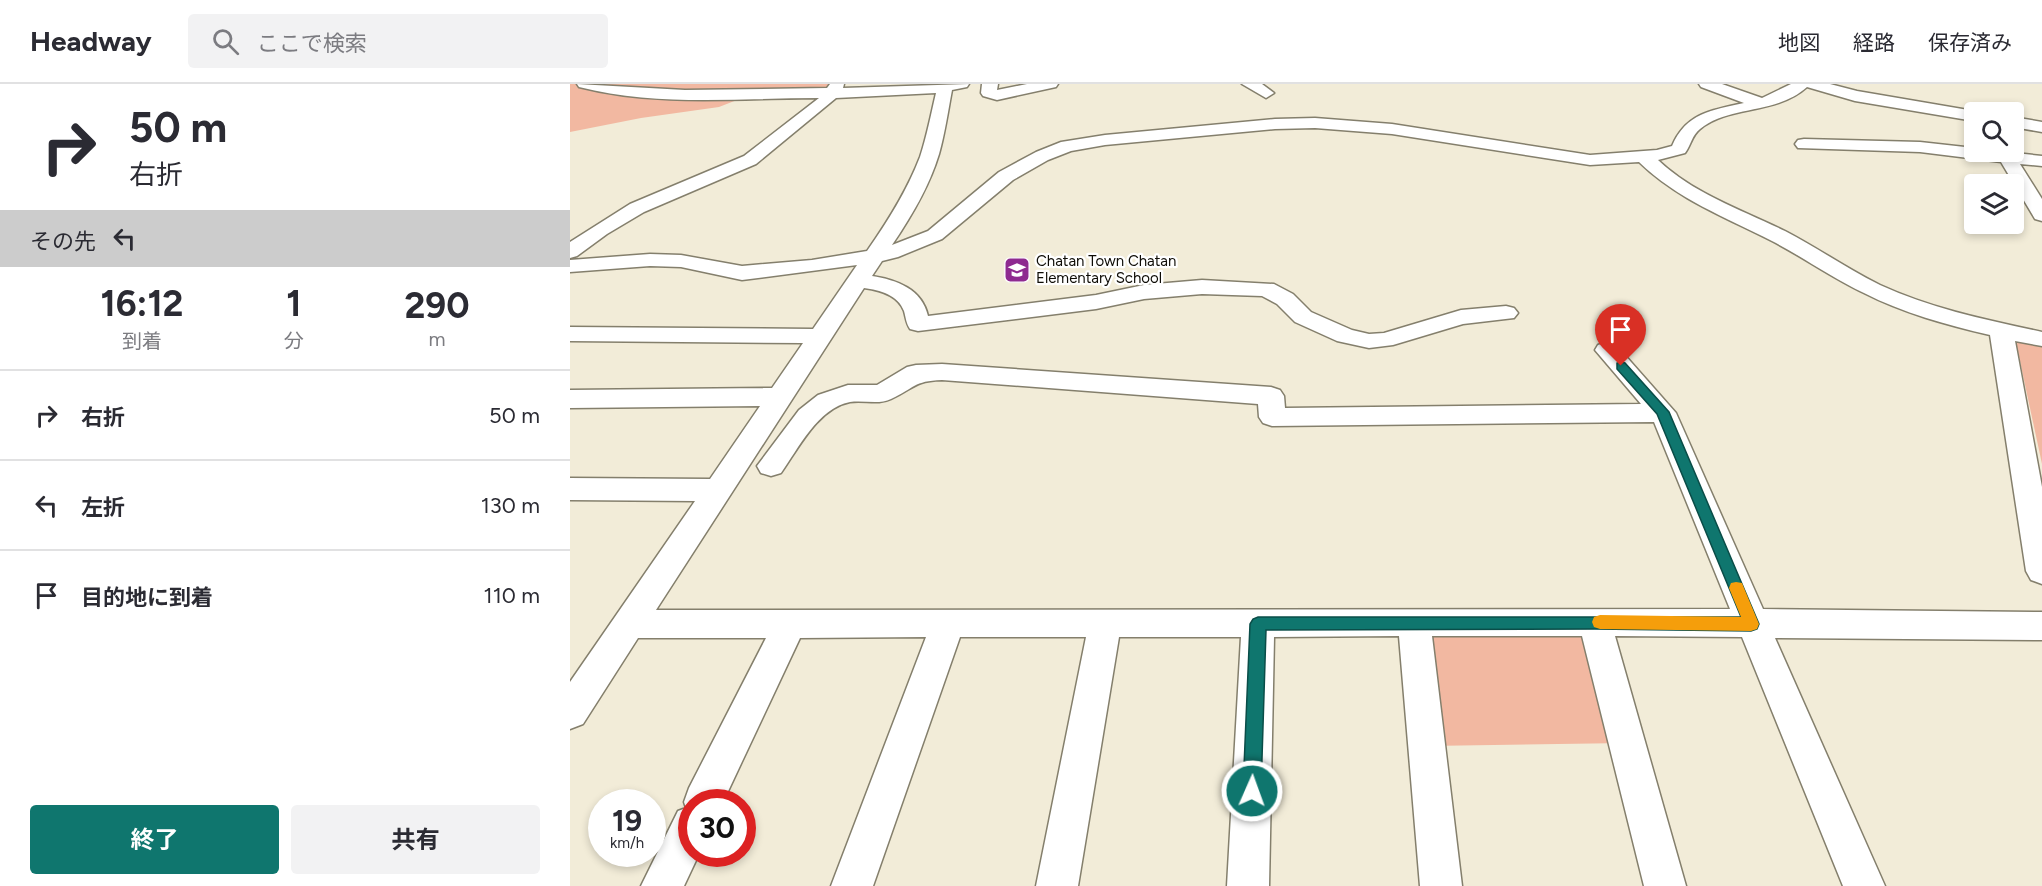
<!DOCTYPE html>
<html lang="ja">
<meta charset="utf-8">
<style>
:root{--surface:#fff;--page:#f2f2f3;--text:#2b2b33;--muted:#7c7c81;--line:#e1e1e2;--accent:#0f766e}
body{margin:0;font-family:Figtree,"Noto Sans JP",sans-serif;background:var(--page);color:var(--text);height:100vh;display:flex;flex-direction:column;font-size:22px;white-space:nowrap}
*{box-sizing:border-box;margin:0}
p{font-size:20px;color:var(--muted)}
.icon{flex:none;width:33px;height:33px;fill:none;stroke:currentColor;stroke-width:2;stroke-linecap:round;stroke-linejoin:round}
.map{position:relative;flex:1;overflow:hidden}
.drawer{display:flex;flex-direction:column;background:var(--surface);width:570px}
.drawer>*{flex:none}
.top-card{background:#fff;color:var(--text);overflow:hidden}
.buttons{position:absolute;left:1394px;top:18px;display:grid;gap:12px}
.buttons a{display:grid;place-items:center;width:60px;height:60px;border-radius:6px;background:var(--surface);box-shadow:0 3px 9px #0003;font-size:30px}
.speed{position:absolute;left:18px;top:705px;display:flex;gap:12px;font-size:30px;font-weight:700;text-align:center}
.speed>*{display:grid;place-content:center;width:78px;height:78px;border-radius:50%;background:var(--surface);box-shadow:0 3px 9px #0003;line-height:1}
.speed small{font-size:15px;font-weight:400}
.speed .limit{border:9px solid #d22;background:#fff;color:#111}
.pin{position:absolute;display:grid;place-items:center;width:51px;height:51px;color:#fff;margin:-62px -26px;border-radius:50% 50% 50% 0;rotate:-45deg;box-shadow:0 0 6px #0007}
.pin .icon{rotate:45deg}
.me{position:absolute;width:66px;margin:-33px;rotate:2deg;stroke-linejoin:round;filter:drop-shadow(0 0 4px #0008)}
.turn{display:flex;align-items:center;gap:21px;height:126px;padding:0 30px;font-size:27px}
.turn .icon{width:78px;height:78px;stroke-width:2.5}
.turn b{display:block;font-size:42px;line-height:51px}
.then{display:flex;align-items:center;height:57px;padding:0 30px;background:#0003;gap:12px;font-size:22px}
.eta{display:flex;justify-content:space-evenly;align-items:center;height:102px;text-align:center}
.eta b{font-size:36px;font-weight:700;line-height:42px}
.action{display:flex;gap:12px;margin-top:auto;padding:12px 30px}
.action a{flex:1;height:69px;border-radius:6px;background:var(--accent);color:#fff;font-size:24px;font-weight:700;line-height:69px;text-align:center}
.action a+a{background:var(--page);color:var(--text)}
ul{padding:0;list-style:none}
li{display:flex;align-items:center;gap:18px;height:90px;padding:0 30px;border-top:2px solid var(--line)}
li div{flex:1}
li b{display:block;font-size:22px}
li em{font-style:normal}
header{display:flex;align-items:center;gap:36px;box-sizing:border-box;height:84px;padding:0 30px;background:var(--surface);border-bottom:2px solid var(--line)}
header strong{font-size:28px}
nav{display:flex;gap:33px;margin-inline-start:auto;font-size:21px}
.search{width:420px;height:54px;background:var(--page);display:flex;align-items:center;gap:15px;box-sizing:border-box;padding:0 21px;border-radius:6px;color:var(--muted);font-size:22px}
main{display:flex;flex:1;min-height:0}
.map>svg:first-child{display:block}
.green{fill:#f2b8a1}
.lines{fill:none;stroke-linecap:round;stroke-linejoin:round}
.minor-casing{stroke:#847f6c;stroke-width:3}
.minor{fill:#fff;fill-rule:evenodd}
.route{fill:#0f766e;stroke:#0a4d48;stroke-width:1.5}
.slow{fill:#f59e0b}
.labels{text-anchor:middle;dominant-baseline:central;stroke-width:4.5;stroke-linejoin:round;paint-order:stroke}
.far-poi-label{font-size:15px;fill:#0e0c06;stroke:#fff;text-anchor:start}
</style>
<header>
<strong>Headway</strong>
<div class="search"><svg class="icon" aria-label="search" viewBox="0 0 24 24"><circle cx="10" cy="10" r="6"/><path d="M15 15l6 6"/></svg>ここで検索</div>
<nav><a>地図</a><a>経路</a><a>保存済み</a></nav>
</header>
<main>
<section class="drawer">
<div class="top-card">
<div class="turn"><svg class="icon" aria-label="right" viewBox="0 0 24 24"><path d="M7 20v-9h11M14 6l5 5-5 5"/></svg><div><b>50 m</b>右折</div></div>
<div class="then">その先<svg class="icon" aria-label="left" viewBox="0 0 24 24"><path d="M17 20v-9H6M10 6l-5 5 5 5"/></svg></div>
</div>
<div class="eta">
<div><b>16:12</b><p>到着</p></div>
<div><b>1</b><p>分</p></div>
<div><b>290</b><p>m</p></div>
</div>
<ul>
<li><svg class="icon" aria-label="right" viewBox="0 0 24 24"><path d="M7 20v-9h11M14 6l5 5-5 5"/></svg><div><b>右折</b></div><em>50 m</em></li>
<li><svg class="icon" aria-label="left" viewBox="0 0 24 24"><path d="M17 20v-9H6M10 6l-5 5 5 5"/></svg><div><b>左折</b></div><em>130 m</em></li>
<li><svg class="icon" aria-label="arrive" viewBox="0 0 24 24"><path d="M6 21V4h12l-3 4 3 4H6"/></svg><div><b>目的地に到着</b></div><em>110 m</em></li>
</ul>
<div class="action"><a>終了</a><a>共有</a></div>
</section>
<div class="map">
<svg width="1472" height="802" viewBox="0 0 1472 802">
<rect width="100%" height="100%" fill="#f2ecd8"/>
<g class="green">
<path d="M0,0h261l1,9h-77l-36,14 -78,11 -71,14z"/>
<path d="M1445,254l27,5v121z"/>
<path d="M845,539h181l31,120 -199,3z"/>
</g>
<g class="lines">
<g class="minor-casing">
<g id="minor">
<path d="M7,0l108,6 142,-2 3,-4h14l-1,4 126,-4 -2,3 -15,3c-4,21 -7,43 -13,64 -10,33 -28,63 -47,91l36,-14 71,-59 37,-20 25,-10 44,-7 170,-16 40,-1 77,6 198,31 67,-5 15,-4c14,-33 40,-36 72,-43l-43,-16 -2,-3h23l40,14 29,-14h39l27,7 123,21h-6v9l-119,-20 -48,-14c-31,28 -78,18 -107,42 -8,6 -9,16 -15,24l-27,7c36,34 84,50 127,71 33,17 62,38 95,54 52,24 107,35 162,47v14l-27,-5 27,146v97l-11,-4 -5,-9 -36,-236c-43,-10 -87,-22 -126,-42 -32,-15 -61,-36 -92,-52 -47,-24 -95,-42 -133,-79l-49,3 -198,-31 -77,-6 -40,1 -170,16 -34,6 -23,9 -35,20 -71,59 -44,18 -16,4 -10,15c25,4 50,13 56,40l168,-21 48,-10 58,-5 72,4 19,10 18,18 41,18 17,4 15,-1 77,-23 45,-4 8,2 4,5 -4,5 -51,6 -70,21 -24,3 -32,-7 -42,-19 -18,-18 -15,-8 -60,-2 -58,5 -48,10 -178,22 -8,-2c-4,-6 -4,-11 -6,-18 -6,-16 -24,-21 -40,-23l-208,322 1074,-1 -76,-187 -382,4 -9,-3 -4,-6 -1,-13 -316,-24c-29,1 -27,8 -51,19 -12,6 -27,1 -41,3 -32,6 -52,47 -69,71l-10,3 -10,-3 -4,-7 42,-56 19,-15 30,-10h29l30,-18 9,-2 26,-1 329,23 9,3 4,6 1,12 356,-4 -46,-54 3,-5 9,-3 9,3 60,68 87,196 279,3v28l-267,-2 110,248h-42l-101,-249 -127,-1 71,250h-42l-62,-250h-150l30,250h-42l-21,-250 -125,1 -5,249h-42l14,-249h-122l-41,249h-42l50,-249h-126l-87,249h-42l95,-249 -126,1 -77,164h-31v52h7l-15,32h-43l37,-75 8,-3 -2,-6 5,-14 77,-150h-128l-55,86 -13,5v-47l125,-181 -125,-1v-22l140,1 50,-73 -190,2v-18l202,-2 31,-45 -233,-2v-14l243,2 44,-64 -115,15 -61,-13 -31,-1 -80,6v-12l80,-6 31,1 61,11 70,-6 55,-9c21,-30 40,-60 53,-94 7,-21 11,-43 16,-64l-100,5 -80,66 -112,48 -37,22 -30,22 -7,2v-16l60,-38 114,-48 75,-58c-80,0 -162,9 -240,-11z"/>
<path d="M412,0h16l-1,6 30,-6h31l-2,3 -59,13 -14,-4 -2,-3z"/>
<path d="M672,0h20l12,9 -8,5z"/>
<path d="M1443,33l29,5v10l-29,-5z"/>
<path d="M1234,55l116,3 54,6v4h32l36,4v10l-22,-2 22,35v22l-7,-2 -34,-57 -81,-10 -122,-4 -3,-4 3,-4z"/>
</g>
</g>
<use href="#minor" class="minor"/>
</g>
<path class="route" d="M1051,278l4,1 44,49 90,212 -2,5 -6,2 -156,-2 -329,1 -5,161 -2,6 -7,3 -6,-3 -3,-6 7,-167 3,-5 5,-2h483l-84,-203 -40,-45v-6z"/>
<path class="slow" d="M1166,498l6,1 2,5 15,36 -2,5 -6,2 -151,-2 -6,-2 -2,-5 2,-5 6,-2 141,2 -12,-29 2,-5z"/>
<defs>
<g id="school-square" transform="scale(1.35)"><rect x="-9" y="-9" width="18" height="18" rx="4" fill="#8e2a90" stroke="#fff"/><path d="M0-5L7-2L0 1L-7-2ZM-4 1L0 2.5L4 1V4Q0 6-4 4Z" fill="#fff"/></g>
</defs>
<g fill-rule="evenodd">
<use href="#school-square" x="447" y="186"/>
</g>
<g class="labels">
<g class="far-poi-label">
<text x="466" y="177">Chatan Town Chatan<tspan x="466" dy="17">Elementary School</tspan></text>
</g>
</g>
</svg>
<div class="buttons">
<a><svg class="icon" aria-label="search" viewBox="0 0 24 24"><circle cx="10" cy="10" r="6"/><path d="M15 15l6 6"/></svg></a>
<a><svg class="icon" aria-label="layers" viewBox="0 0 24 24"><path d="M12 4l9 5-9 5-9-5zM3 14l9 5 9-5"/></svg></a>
</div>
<div class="speed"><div>19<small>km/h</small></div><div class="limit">30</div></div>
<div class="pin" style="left:1051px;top:282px;background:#d93025"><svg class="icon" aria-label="arrive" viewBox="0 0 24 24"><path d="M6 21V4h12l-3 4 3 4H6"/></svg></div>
<svg class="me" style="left:682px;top:707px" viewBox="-20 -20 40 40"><circle r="17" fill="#0f766e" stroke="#fff" stroke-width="3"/><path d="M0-11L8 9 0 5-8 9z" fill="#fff"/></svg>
</div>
</main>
